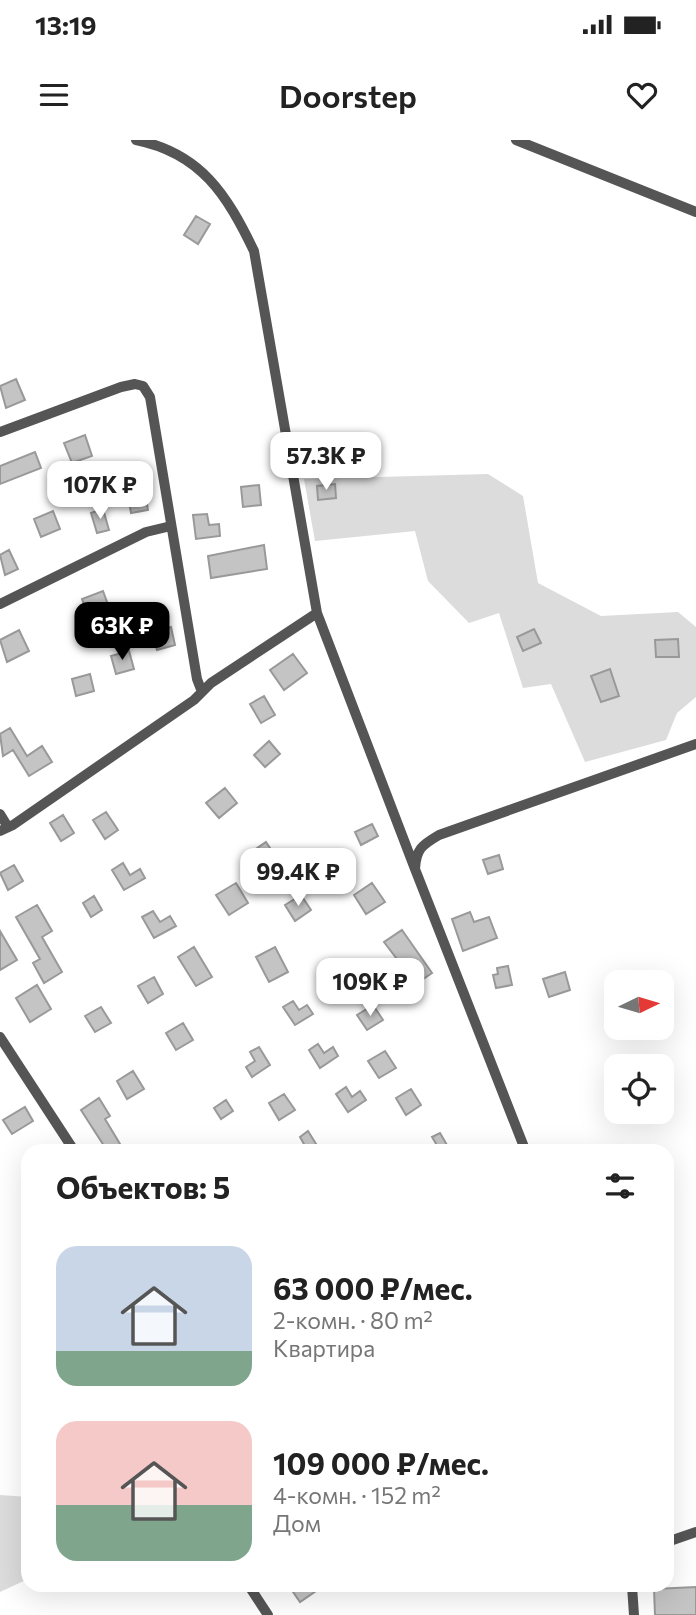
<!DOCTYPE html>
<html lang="ru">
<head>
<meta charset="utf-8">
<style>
  body { margin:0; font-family:Commissioner,sans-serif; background:#f2f2f2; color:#222; height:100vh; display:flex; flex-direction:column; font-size:26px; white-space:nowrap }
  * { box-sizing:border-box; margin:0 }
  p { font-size:23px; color:#767676 }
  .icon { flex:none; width:38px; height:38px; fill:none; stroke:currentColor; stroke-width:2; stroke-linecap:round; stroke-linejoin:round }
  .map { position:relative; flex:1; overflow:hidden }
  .panel { position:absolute; left:21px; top:1004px; width:653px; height:448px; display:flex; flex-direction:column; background:#fff; border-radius:21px; box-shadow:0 7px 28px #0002 }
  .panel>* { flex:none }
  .needle { width:46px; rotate:85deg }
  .tools { position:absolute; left:604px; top:830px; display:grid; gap:14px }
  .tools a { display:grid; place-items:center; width:70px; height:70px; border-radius:14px; background:#fff; box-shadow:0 7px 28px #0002; font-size:35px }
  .price { position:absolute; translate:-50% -60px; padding:0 16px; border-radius:14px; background:#fff; color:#222; font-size:23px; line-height:46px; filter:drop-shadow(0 2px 4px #0008) }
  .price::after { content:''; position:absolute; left:50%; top:42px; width:21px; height:16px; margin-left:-10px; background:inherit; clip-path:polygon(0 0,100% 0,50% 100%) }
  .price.current { background:#000; color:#fff }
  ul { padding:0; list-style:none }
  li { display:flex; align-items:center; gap:21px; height:175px; padding:0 35px }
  li span { display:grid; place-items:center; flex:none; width:196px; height:140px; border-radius:21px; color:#555 }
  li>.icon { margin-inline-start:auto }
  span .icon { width:84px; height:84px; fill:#fffc; stroke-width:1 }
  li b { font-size:30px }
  h2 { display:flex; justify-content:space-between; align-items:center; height:84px; padding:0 35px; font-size:30px }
  .status { display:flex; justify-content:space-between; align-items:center; height:49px; padding:0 35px; background:#fff; direction:ltr }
  .status svg { height:19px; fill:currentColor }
  header { display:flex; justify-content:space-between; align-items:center; height:91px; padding:0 35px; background:#fff; font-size:32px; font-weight:600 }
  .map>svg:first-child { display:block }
  .green { fill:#dcdcdc }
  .building { fill:#c4c4c4; stroke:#999; stroke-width:2 }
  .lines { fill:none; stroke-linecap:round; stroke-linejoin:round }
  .street { stroke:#555; stroke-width:10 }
</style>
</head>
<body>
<div class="status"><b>13:19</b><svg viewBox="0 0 49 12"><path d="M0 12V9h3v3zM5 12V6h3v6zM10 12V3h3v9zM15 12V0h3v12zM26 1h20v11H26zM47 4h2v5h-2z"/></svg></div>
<header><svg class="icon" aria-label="menu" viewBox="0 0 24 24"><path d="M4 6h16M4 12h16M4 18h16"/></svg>Doorstep<svg class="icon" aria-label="heart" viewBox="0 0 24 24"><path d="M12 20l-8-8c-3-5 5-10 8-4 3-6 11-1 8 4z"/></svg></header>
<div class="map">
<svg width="696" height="1475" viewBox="0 0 696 1475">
  <rect width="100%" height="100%" fill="#fff"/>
  <path class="green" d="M488,334L523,356L538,443L601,476L678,472L696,487V557L677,573L666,600L585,622L551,544L523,548L499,473L469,483L428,441L415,391L315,401L304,339Z
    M0,1355L28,1357V1439L0,1452Z"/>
  <path class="building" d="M196,76L210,84L198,104L184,95Z
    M16,239L25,260L6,268L0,246Z
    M85,295L92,316L72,323L64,303Z
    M35,312L41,328L0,344V326Z
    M143,340L148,370L131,373L126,343Z
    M335,344L336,358L318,360L317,346Z
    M259,345L261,365L243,367L241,347Z
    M103,369L109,390L97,393L91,373Z
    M53,371L60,389L41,397L34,379Z
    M207,374L209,385L219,384L220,396L196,399L193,375Z
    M264,405L267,429L211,438L208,416Z
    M9,410L18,429L5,435L0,415Z
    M103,451L111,473L90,481L82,459Z
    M171,487L175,505L157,510L152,492Z
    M534,489L541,503L523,511L517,497Z
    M19,490L29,511L7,522L0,500Z
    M678,499L679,517H656L655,500Z
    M129,511L134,529L116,534L111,516Z
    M293,514L307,533L284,550L270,530Z
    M610,529L619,556L601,562L591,536Z
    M90,534L94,551L76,556L72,539Z
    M264,556L275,575L261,583L250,564Z
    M10,588L27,616L42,606L52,622L29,636L13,610L3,616L0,594Z
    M269,601L280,614L265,627L254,615Z
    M225,648L237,663L219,678L206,663Z
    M106,672L118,690L105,699L93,680Z
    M63,675L74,693L61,701L50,683Z
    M372,684L378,696L361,705L355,692Z
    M266,702L280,723L263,734L250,713Z
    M499,715L503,729L488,734L483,720Z
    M123,723L130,735L140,729L145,738L124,750L112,730Z
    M14,725L23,741L8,750L0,733Z
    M236,743L248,763L229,775L216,755Z
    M372,743L385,762L366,774L354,755Z
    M301,755L311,770L295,781L285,765Z
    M94,756L102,770L91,777L83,763Z
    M37,765L52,791L42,797L62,832L44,843L33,823L40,819L16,777Z
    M153,771L160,782L170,776L176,786L154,798L142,777Z
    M470,772L474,782L489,777L497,798L463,811L452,779Z
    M402,790L432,833L416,844L384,802Z
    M0,791L17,820L0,830Z
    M194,807L212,837L196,846L178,817Z
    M275,807L288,832L269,842L256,817Z
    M343,821L354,838L338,847L328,831Z
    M508,826L512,845L496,848L493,835L498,834L497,828Z
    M565,832L570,850L549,857L543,839Z
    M154,837L163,854L148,863L138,846Z
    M37,845L51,869L30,882L16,858Z
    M293,861L299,870L307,865L313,874L295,885L283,867Z
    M373,865L383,880L367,890L357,875Z
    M101,867L111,883L95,892L85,876Z
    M183,883L193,900L176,910L166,893Z
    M318,904L324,913L333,907L338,916L320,928L309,910Z
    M259,907L270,925L252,937L246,927L255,921L250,912Z
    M385,911L396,928L379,938L368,921Z
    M133,931L144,949L127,959L117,941Z
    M346,947L352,957L360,951L366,960L348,972L336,954Z
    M411,949L421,965L406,975L396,958Z
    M284,954L295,970L279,980L269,963Z
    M99,958L110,976L105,979L120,1004L108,1012L81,970Z
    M226,960L233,971L221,979L214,968Z
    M25,967L33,981L12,994L3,980Z
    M308,991L321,1012H296L305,1006L300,997Z
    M440,993L451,1012H441L432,997Z
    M289,1446H312L316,1451L300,1462Z
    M696,1447V1475H655L654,1449Z"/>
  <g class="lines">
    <path class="street" d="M136,0C201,13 227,55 254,111L317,473L415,729
      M516,0L696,72
      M0,292L121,247L135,244L143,246L150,257L197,539L202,552
      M0,464L146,392L171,386
      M0,674L8,687
      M0,691L13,685L194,560L211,543L317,473
      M0,897L75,1012
      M526,1012L415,729C416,709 422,705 439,695L696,604
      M667,1402L696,1392
      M249,1446L268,1475
      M632,1446L634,1475"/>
  </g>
</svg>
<div class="tools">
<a><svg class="needle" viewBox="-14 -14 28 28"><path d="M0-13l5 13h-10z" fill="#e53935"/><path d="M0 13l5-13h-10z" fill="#767676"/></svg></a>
<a><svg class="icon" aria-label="locate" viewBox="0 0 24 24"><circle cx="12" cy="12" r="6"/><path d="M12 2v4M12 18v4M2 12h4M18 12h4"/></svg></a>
</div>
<b class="price" style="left:326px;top:352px">57.3K ₽</b>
<b class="price" style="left:100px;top:381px">107K ₽</b>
<b class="price current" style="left:122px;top:522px">63K ₽</b>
<b class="price" style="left:298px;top:768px">99.4K ₽</b>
<b class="price" style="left:370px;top:878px">109K ₽</b>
<section class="panel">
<h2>Объектов: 5<svg class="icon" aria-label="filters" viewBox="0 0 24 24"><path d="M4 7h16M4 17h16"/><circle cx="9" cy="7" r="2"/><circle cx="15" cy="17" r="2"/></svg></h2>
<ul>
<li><span style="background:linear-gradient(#c9d6e8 75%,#7fa58c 0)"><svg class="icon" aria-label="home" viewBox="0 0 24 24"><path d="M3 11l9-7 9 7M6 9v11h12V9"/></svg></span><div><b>63 000 ₽/мес.</b><p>2-комн. · 80 m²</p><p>Квартира</p></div></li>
<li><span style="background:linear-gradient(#f6c9c9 60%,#7fa58c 0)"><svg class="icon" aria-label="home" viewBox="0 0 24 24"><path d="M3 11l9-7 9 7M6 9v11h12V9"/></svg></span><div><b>109 000 ₽/мес.</b><p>4-комн. · 152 m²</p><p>Дом</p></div></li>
</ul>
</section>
</div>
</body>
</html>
